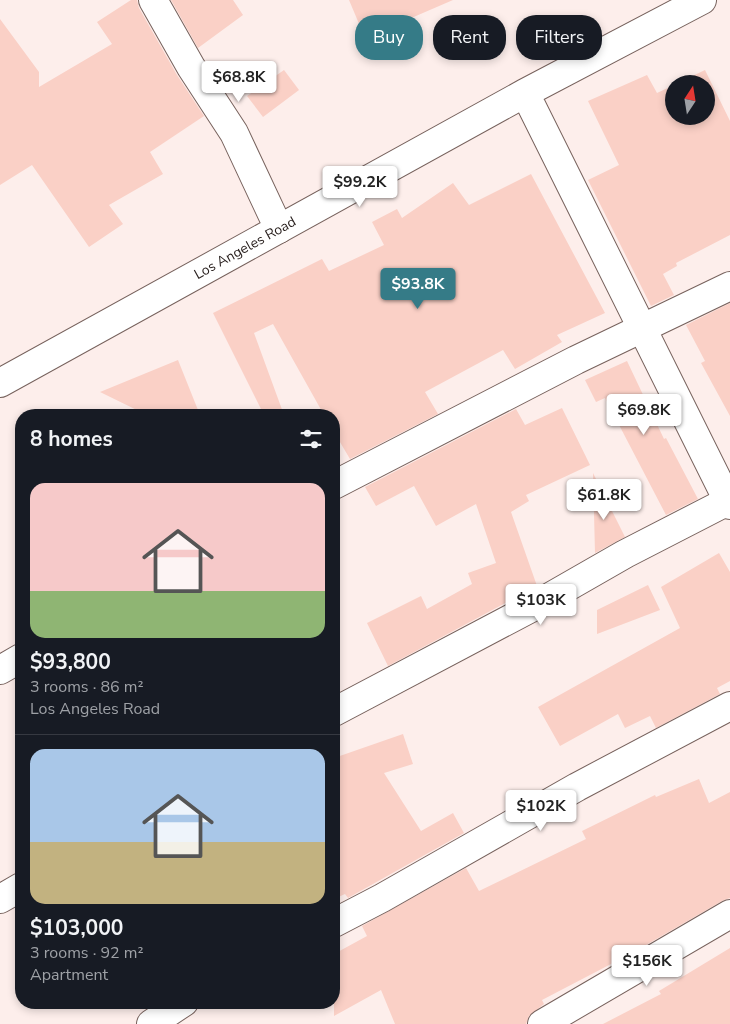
<!DOCTYPE html>
<html lang="en">
<head>
<meta charset="utf-8">
<style>
  body { margin:0; font-family:"Nunito Sans",sans-serif; background:#20242c; color:#f1f3f6; height:100vh; display:flex; flex-direction:column; font-size:19px; white-space:nowrap }
  * { box-sizing:border-box; margin:0 }
  p { font-size:16px; color:#9ea1a6 }
  .icon { flex:none; width:28px; height:28px; fill:none; stroke:currentColor; stroke-width:2; stroke-linecap:round; stroke-linejoin:round }
  .map { position:relative; flex:1; overflow:hidden }
  .side { position:absolute; left:15px; top:409px; width:325px; height:600px; display:flex; flex-direction:column; background:#171b24; border-radius:20px; box-shadow:0 2px 8px #0003 }
  .side>* { flex:none }
  .hud { position:absolute; left:355px; top:15px; width:300px; height:45px; display:flex; gap:10px }
  .needle { width:32px; rotate:12deg }
  .buttons { position:absolute; left:665px; top:75px; display:grid; gap:10px }
  .buttons a { display:grid; place-items:center; width:50px; height:50px; border-radius:50%; background:#171b24; box-shadow:0 2px 8px #0003; font-size:25px }
  .price { position:absolute; translate:-50% -42px; padding:0 11px; border-radius:5px; background:#fff; color:#222; font-size:16px; line-height:32px; filter:drop-shadow(0 1px 2px #0008) }
  .price::after { content:''; position:absolute; left:50%; top:30px; width:15px; height:11px; margin-left:-8px; background:inherit; clip-path:polygon(0 0,100% 0,50% 100%) }
  .price.on { background:#357b87; color:#fff }
  ul { padding:0; list-style:none }
  li { display:grid; align-content:center; gap:10px; height:265px; padding:0 15px }
  li+li { border-top:1px solid #363941 }
  li span { display:grid; place-items:center; height:155px; border-radius:15px; color:#555 }
  li>.icon { margin-inline-start:auto }
  span .icon { width:90px; height:90px; fill:#fffc; stroke-width:1 }
  li b { font-size:21px }
  h2 { display:flex; justify-content:space-between; align-items:center; height:60px; padding:0 15px; font-size:21px }
  .pill { padding:0 18px; border-radius:20px; background:#171b24; box-shadow:0 2px 8px #0003; font-size:18px; line-height:45px }
  .pill.on { background:#357b87; color:#fff }
  .map>svg:first-child { display:block }
  .building { fill:#fad0c6 }
  .lines { fill:none; stroke-linecap:round; stroke-linejoin:round }
  .street-casing { stroke:#77625d; stroke-width:30 }
  .secondary-casing { stroke:#77625d; stroke-width:30 }
  .street { stroke:#fff; stroke-width:28 }
  .secondary { stroke:#fff; stroke-width:28 }
  .labels { text-anchor:middle; dominant-baseline:central; stroke-width:5; stroke-linejoin:round; paint-order:stroke }
  .street-label { font-size:14px; fill:#251c1a; stroke:#fff }
</style>
</head>
<body>
<div class="map">
<svg width="730" height="1024" viewBox="0 0 730 1024">
  <rect width="100%" height="100%" fill="#fdeeeb"/>
  <path class="building" d="M131,0H137L139,8L177,75L204,116L150,152L163,174L109,205L123,224L89,247L32,165L0,185V19L39,72V87L112,44L97,22Z
    M171,0H233L243,15L198,48Z
    M349,0H453L365,38Z
    M284,70L299,90L263,117L247,96Z
    M705,70L730,121V235L676,263L677,266L663,274L674,295L651,306L588,180L619,165L588,101L647,75L657,93L674,85V116H706V84H676Z
    M531,174L605,313L557,335L562,342L515,369L503,350L425,392L438,414L350,459L334,432V415H324L273,324L254,333L284,415H264L213,313L322,259L329,271L384,245L372,222L397,209L402,218L453,183L469,205Z
    M730,303V416L701,363L705,361L686,325Z
    M178,360L200,415H147L100,392Z
    M627,361L664,439L666,438L698,499L666,515L605,398L596,402L585,380Z
    M562,408L590,465L526,495L529,501L511,512L537,586L388,666L367,623L421,596L427,609L472,584L468,573L496,563L476,504L436,526L414,486L376,506L365,487L516,409L525,425Z
    M593,473L625,537L595,553Z
    M719,553L730,572V681L717,688L720,694L656,728L650,716L625,728L618,714L560,746L538,707L680,628L661,587Z
    M648,585L660,610L597,634V610Z
    M403,734L413,764L384,773L421,831L453,813L464,833L348,898L345,894L334,899V758Z
    M699,779L709,803L730,792V898L722,901L634,952L542,1000L544,1004L529,1016L526,1024H395L381,990L334,1016V954L367,936L362,926L466,868L479,891L586,839L582,831L655,795L656,797Z
    M730,948V1024H603L661,994L659,991Z"/>
  <g class="lines">
    <g class="street-casing">
      <path id="street" d="M153,0L191,67L234,133L279,229
        M334,485L576,360L730,286
        M0,670L21,658
        M334,712L529,609L625,554L730,500
        M0,899L21,887
        M334,923L382,898L577,787L730,706
        M151,1024L184,1002
        M542,1024L730,914"/>
    </g>
    <g class="secondary-casing">
      <path id="secondary" d="M525,93L730,505
        M0,383L525,93L702,0"/>
    </g>
    <use href="#street" class="street"/>
    <use href="#secondary" class="secondary"/>
  </g>
  <g class="labels">
    <g class="street-label">
      <text transform="translate(245 248) rotate(-29)">Los Angeles Road</text>
    </g>
  </g>
</svg>
<div class="buttons">
<a><svg class="needle" viewBox="-14 -14 28 28"><path d="M0-13l5 13h-10z" fill="#e53935"/><path d="M0 13l5-13h-10z" fill="#9ea1a6"/></svg></a>
</div>
<b class="price" style="left:239px;top:103px">$68.8K</b>
<b class="price" style="left:360px;top:208px">$99.2K</b>
<b class="price on" style="left:418px;top:310px">$93.8K</b>
<b class="price" style="left:644px;top:436px">$69.8K</b>
<b class="price" style="left:604px;top:521px">$61.8K</b>
<b class="price" style="left:541px;top:626px">$103K</b>
<b class="price" style="left:541px;top:832px">$102K</b>
<b class="price" style="left:647px;top:987px">$156K</b>
<div class="hud">
<a class="pill on">Buy</a>
<a class="pill">Rent</a>
<a class="pill">Filters</a>
</div>
<section class="side">
<h2>8 homes<svg class="icon" aria-label="filters" viewBox="0 0 24 24"><path d="M4 7h16M4 17h16"/><circle cx="9" cy="7" r="2"/><circle cx="15" cy="17" r="2"/></svg></h2>
<ul>
<li><span style="background:linear-gradient(#f6c9c9 70%,#8fb573 0)"><svg class="icon" aria-label="home" viewBox="0 0 24 24"><path d="M3 11l9-7 9 7M6 9v11h12V9"/></svg></span><div><b>$93,800</b><p>3 rooms · 86 m²</p><p>Los Angeles Road</p></div></li>
<li><span style="background:linear-gradient(#a9c7e8 60%,#c2b280 0)"><svg class="icon" aria-label="home" viewBox="0 0 24 24"><path d="M3 11l9-7 9 7M6 9v11h12V9"/></svg></span><div><b>$103,000</b><p>3 rooms · 92 m²</p><p>Apartment</p></div></li>
</ul>
</section>
</div>
</body>
</html>
